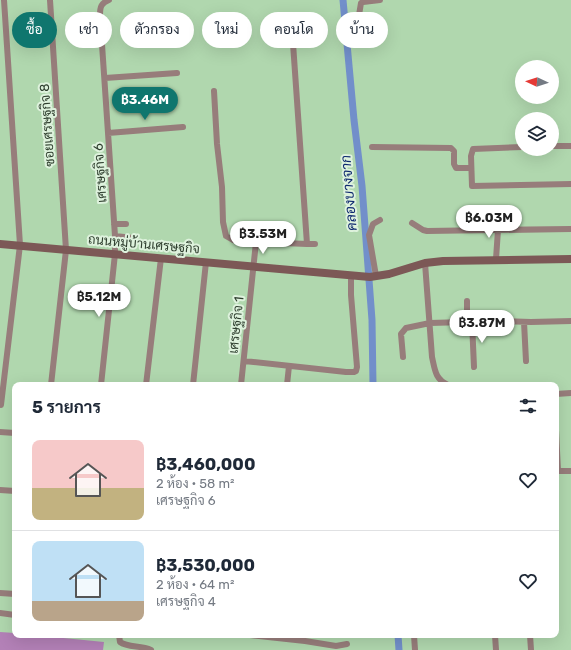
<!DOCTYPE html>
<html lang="th">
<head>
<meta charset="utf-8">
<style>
  body { margin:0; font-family:Rubik,Sarabun,sans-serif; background:#f6f6f7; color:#1f2937; height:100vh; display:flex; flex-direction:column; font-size:15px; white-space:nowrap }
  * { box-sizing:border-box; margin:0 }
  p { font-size:13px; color:#747a83 }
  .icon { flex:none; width:22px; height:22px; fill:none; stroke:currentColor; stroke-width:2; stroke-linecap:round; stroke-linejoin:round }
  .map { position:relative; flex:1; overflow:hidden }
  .sheet { position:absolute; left:12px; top:382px; width:547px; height:256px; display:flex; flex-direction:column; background:#fff; border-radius:8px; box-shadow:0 4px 16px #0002 }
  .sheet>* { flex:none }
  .guide { position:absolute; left:12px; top:12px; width:547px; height:36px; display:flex; gap:8px }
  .needle { width:26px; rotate:274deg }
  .buttons { position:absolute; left:515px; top:60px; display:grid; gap:8px }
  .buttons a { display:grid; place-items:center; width:44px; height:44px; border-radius:50%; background:#fff; box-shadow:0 4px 16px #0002; font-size:20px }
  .price { position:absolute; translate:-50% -34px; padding:0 9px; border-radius:14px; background:#fff; color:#222; font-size:13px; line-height:26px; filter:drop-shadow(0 1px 2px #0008) }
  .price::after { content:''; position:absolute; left:50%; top:24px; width:12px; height:9px; margin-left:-6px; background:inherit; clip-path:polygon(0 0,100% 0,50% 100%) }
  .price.on { background:#0f766e; color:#fff }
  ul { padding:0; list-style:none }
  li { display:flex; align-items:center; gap:12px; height:100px; padding:0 20px }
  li+li { border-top:1px solid #e0e1e3 }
  li span { display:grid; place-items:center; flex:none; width:112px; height:80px; border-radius:8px; color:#555 }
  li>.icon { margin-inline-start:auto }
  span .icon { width:48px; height:48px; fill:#fffc; stroke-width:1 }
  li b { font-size:17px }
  h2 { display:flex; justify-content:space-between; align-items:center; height:48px; padding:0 20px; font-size:17px }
  .pill { padding:0 14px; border-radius:18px; background:#fff; box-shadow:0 4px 16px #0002; font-size:14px; line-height:36px }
  .pill.on { background:#0f766e; color:#fff }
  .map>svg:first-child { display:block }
  .forest { fill:#b381b7 }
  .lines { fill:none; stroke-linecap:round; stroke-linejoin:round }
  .canal { stroke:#728fca; stroke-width:7 }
  .street { stroke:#977d7b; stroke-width:6 }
  .secondary { stroke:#7c5856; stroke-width:8 }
  .labels { text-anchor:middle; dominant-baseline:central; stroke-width:4; stroke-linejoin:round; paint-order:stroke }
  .street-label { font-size:13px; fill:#2e3e2e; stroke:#def2dd }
  .water-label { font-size:14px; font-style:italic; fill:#0e296f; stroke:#def2dd }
</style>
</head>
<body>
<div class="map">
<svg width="571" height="650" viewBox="0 0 571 650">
  <rect width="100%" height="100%" fill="#b0d7ae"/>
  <path class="forest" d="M0,632L15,633V635H33L104,642L103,650H0Z"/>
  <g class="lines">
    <path class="canal" d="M343,0L354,120L362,186L372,320L373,385
      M398,635L399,650"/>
    <path class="street" d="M50,0L66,250L51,385
      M292,29L307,244H315
      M351,30L358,21L361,3L363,2L380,0
      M105,78L177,73
      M214,91L217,144L222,187L223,222L226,236L233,240L239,241L307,244
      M108,133L183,127
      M552,146H571
      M372,147L451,148L454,151V164L456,168H471
      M522,147L473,149L471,156L472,186L571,184
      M412,223L423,230L427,231L571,229
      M114,224H126
      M115,236L133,238
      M496,259L498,230
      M425,263L432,357C435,370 435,379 448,385
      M376,276L369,235L373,224L380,220
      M467,301V323
      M472,322L474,367
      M524,322L526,361
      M403,357L401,334L406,328L430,323L501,321L531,322L571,321
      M244,361L346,372H354L356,371L357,367L351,295V275
      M101,385L115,254V236L100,15C100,7 101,3 109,0
      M146,385L161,258
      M193,385L206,262
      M241,385L256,242
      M287,385L289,366
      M556,394L571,393
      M1,405L20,245L4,0
      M556,430L558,471
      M0,432L15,433
      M556,471H571
      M0,490L15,491
      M0,593L15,594
      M0,613L15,615
      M119,635L120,642C128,648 141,645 151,650
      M250,635L305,641L336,646L347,644
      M414,635L415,650
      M495,635L496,650
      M530,635L531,650"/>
    <path class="secondary" d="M0,244L370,277L389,274L425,263L443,261L571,259"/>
  </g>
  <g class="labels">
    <g class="street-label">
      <text transform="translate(47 125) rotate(-94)">ซอยเศรษฐกิจ 8</text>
      <text transform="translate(100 173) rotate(-94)">เศรษฐกิจ 6</text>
      <text transform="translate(144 244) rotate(5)">ถนนหมู่บ้านเศรษฐกิจ</text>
      <text transform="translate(236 325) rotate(-84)">เศรษฐกิจ 1</text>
    </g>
    <g class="water-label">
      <text transform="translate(349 193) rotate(-95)">คลองบางจาก</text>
    </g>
  </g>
</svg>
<div class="buttons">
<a><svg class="needle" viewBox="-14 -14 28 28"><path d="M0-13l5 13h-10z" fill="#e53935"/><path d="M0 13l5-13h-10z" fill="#747a83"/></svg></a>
<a><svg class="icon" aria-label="layers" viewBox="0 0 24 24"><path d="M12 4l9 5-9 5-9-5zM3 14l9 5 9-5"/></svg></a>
</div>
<b class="price on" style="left:145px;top:121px">฿3.46M</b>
<b class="price" style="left:489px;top:239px">฿6.03M</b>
<b class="price" style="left:263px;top:255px">฿3.53M</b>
<b class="price" style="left:99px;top:318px">฿5.12M</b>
<b class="price" style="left:482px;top:344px">฿3.87M</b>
<div class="guide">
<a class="pill on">ซื้อ</a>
<a class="pill">เช่า</a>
<a class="pill">ตัวกรอง</a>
<a class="pill">ใหม่</a>
<a class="pill">คอนโด</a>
<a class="pill">บ้าน</a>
</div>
<section class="sheet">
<h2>5 รายการ<svg class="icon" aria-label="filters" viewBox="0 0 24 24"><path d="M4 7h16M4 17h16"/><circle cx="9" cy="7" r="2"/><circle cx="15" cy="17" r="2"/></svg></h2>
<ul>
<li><span style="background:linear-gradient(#f6c9c9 60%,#c2b280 0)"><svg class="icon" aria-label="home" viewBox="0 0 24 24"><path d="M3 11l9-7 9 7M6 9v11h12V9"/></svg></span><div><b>฿3,460,000</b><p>2 ห้อง · 58 m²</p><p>เศรษฐกิจ 6</p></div><svg class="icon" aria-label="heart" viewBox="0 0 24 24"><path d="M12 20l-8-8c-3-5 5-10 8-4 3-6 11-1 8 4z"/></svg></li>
<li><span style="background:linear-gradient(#bfe0f5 75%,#b9a48a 0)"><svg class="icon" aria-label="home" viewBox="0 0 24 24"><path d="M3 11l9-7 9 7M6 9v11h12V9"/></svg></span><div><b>฿3,530,000</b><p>2 ห้อง · 64 m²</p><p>เศรษฐกิจ 4</p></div><svg class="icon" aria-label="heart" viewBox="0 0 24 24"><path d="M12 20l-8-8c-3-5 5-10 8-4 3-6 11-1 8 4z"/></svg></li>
</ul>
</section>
</div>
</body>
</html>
